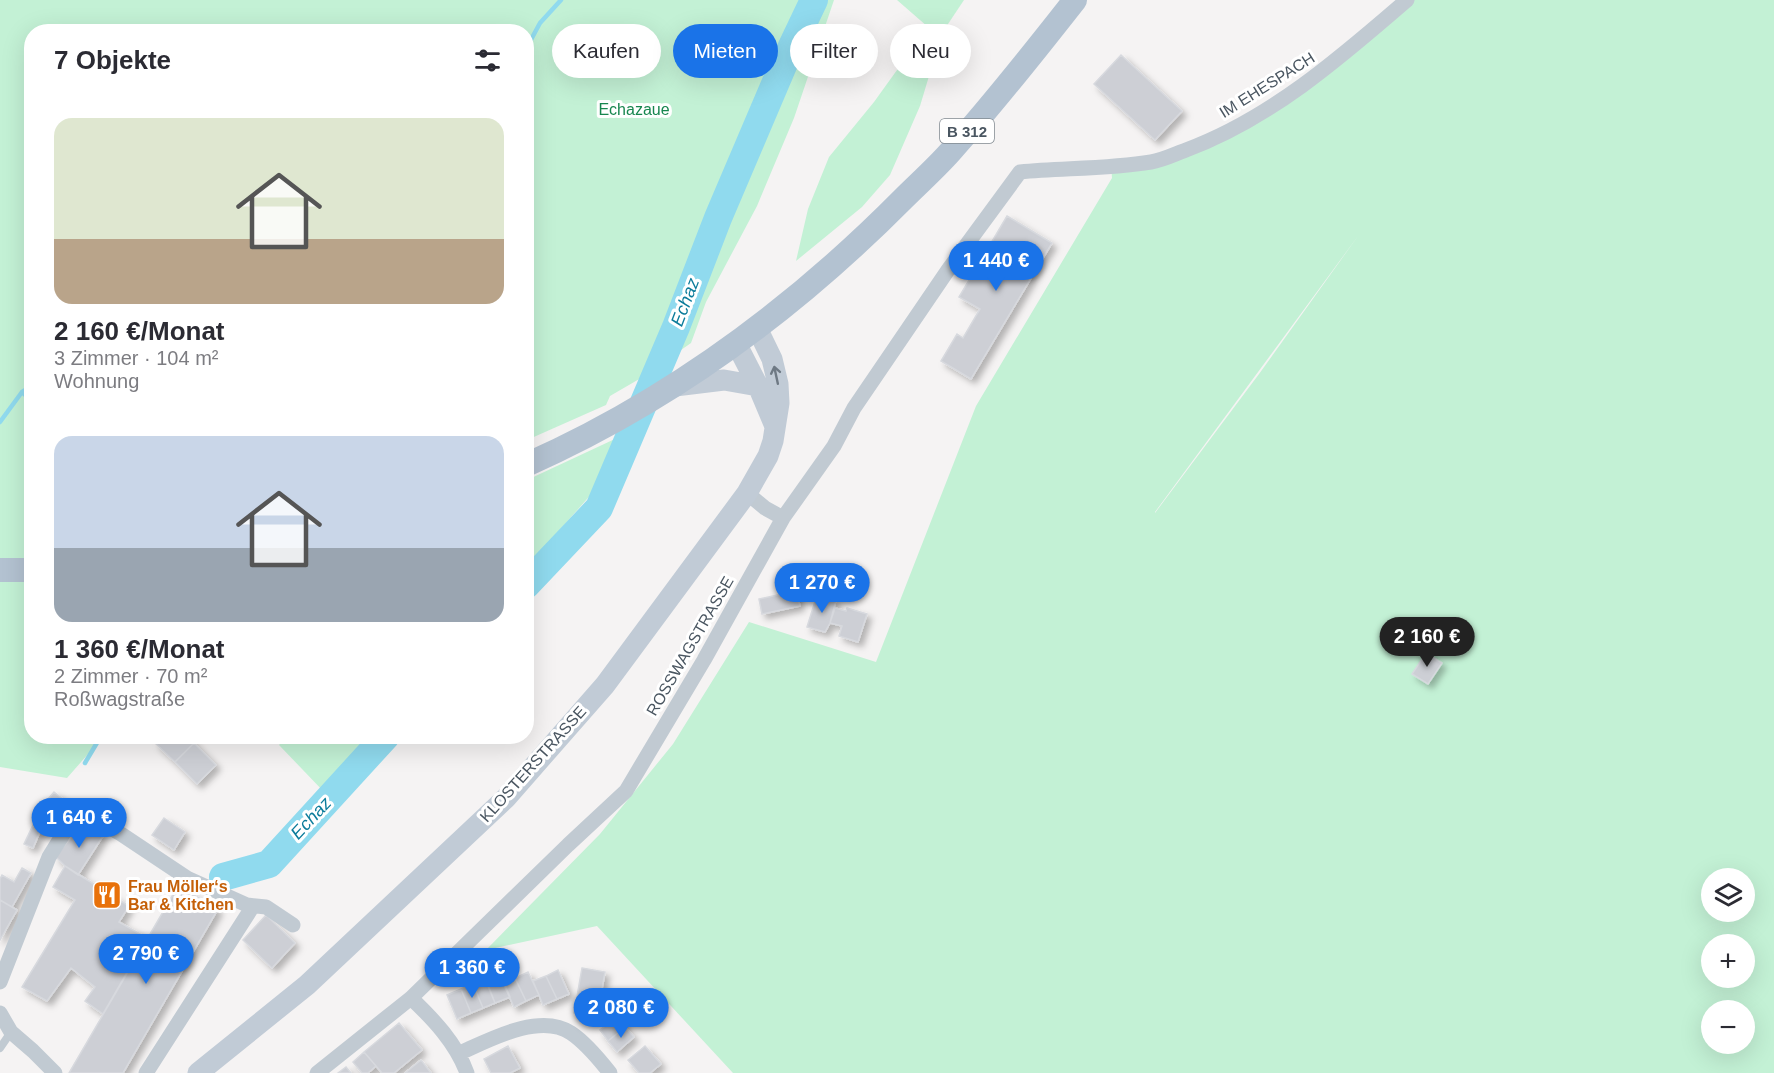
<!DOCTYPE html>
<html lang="de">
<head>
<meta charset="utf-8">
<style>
  body { margin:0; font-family:Helvetica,sans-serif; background:#f7f7f7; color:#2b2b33; height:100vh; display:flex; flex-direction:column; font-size:22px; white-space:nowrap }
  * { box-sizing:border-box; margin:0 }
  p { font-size:20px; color:#7c7c81 }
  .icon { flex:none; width:33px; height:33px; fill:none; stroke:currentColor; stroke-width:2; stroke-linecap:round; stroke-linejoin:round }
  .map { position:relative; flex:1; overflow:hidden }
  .drawer { position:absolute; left:24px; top:24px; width:510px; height:720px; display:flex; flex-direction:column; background:#fff; border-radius:24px; box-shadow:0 6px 24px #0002 }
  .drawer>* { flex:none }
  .guide { position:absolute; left:552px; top:24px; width:570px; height:54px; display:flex; gap:12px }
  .fabs { position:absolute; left:1701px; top:868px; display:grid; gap:12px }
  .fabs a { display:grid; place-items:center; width:54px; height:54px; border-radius:50%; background:#fff; box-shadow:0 6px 24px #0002; font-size:30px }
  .price { position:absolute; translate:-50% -51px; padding:0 14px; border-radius:21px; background:#1a73e8; color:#fff; font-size:20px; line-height:39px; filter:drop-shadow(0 2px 3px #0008) }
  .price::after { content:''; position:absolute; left:50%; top:36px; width:18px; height:14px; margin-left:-9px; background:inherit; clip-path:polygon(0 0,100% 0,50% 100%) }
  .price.on { background:#222; color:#fff }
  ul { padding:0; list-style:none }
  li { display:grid; align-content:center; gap:12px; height:318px; padding:0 30px }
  li span { display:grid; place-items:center; height:186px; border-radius:18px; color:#555 }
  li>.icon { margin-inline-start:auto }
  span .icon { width:108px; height:108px; fill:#fffc; stroke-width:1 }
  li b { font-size:26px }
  h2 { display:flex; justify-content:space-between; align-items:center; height:72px; padding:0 30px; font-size:26px }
  .chip { padding:0 21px; border-radius:27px; background:#fff; box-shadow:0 6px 24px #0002; font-size:21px; line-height:54px }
  .chip.on { background:#1a73e8; color:#fff }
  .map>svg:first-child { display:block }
  .green { fill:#c3f1d5; fill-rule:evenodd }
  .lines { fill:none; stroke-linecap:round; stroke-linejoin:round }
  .stream { stroke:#90daee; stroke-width:4.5 }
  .river { stroke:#90daee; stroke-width:28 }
  .building { fill:#cdcfd5; stroke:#d7d9de; stroke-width:1.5; filter:url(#shadow) }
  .lane { stroke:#c1cad2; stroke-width:8 }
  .street { stroke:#c1cad2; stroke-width:15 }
  .secondary { stroke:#c1cbd6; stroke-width:21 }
  .primary { stroke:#b3c2d1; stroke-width:24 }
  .oneway { stroke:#6e7984 }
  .labels { text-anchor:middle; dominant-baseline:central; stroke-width:6; stroke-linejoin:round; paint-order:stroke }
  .shield { fill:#fff; stroke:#808990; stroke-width:1.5 }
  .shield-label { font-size:15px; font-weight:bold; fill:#4a5661 }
  .street-label { font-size:16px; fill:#4a5661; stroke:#fff }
  .park-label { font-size:16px; fill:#17864f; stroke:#fff }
  .food-label { font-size:16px; font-weight:bold; fill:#c56008; stroke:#fff; text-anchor:start }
  .water-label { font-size:18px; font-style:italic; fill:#0c7c9b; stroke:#fff }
</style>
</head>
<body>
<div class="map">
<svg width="1774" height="1073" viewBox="0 0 1774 1073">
  <defs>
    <filter id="shadow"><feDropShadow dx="4.5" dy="4.5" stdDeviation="3" flood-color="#0004"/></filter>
  </defs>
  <rect width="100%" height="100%" fill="#f5f3f3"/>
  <path class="green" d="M0,0H834L794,118L757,206L706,302L691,343L641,378L610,396L606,405L527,440L526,32H32V736L103,737L67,778L0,767Z
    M897,0H964L942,33L920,106L890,175L862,207L796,261L808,209L829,157L874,102L928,27Z
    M1407,0H1774V1073H733L597,926L486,950L600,834L673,744L749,622L876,662L976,406L1112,178L1111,165L1153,161L1245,123ZM1358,236L1259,374L1155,513V512ZM1712,879H1744V912H1712ZM1712,945H1744V978H1712ZM1712,1011H1744V1044H1712Z
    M617,438L602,482L527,567V480Z
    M286,737V736L377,737L326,794L279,745Z"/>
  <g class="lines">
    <path class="stream" d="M526,49L540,23L561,0
      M22,392L32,401
      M0,422L22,392L32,386
      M85,763L101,736"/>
    <path class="river" d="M526,585L599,508L676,327L718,218L784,63L814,0
      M223,877L269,864L386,736"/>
  </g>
  <path class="building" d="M1121,55L1182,111L1155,140L1094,84Z
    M1007,216L1052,243L971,379L941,361L957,334L963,338L980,309L959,297Z
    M796,591L800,606L762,614L759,599Z
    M817,595L836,600L830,623L825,632L807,627Z
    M835,608L846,611L847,608L867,614L858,642L839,636L842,626L830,623Z
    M1426,653L1442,663L1428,684L1412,674Z
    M161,736H188L194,743L175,762L155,743Z
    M194,743L216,765L197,784L175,762Z
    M54,792L65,801L60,809L48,799Z
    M46,806L58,815L54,820L42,811Z
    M164,818L185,832L174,850L152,835Z
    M84,823L103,836L78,875L65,866L55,856Z
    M33,825L41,829L33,848L24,844Z
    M65,866L129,906L119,922L147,938L103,1014L85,1001L95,987L71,968L47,1001L22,987L75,900L53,887Z
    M22,868L31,873L12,907L0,900V879L2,875L14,882Z
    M178,886L218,909L123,1073H69Z
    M0,900L17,910L0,940Z
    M266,915L295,943L272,968L243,940Z
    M582,968L605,972L597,1017L574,1013Z
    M558,970L569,994L557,999L546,976Z
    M499,971L510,997L495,1003L485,977Z
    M528,972L539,995L526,1001L515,978Z
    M546,976L557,999L543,1005L533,981Z
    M515,978L526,1001L514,1007L503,983Z
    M485,979L495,1003L483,1008L473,984Z
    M473,984L483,1008L471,1013L461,989Z
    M461,989L471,1013L457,1019L447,995Z
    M617,1017L625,1027L608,1041L600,1030Z
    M399,1023L422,1050L394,1073H382L364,1052Z
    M625,1027L634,1037L617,1052L608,1041Z
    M508,1046L520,1068L510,1073H491L484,1059Z
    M645,1046L661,1064L650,1073H639L628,1060Z
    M364,1052L376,1066L368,1073H362L353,1062Z
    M421,1060L431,1073H405Z
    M346,1067L351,1073H338Z"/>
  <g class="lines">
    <path class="lane" d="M0,1048L11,1032"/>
    <path class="street" d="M747,493L765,508L783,518
      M0,982L49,857L78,810L121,834L187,878L247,905L266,907L293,925
      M411,998C434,1020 456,1043 467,1073
      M0,1013L11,1032L33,1051L55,1073
      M460,1053C489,1040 540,1012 571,1033C586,1043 599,1059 610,1073
      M146,1073L253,906
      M317,1073L411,998L568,845L626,791L704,660L783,518L834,446L854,408L948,270L1020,172C1063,168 1108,169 1151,162C1163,160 1175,154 1186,150C1270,119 1340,58 1407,0"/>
    <path class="secondary" d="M736,343L758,386L774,424
      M675,386L724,380L758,386
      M198,1073L307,985L506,798L605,685L747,493L768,456L773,441L779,403L778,384L772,359L757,328"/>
    <path class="primary" d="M526,465C668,402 794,309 903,199C919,183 936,168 951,151C994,103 1035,51 1075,0
      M0,570H32"/>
  </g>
  <defs><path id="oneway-shaft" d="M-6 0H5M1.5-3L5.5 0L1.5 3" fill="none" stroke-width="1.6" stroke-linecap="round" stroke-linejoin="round" transform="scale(1.5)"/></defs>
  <use class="oneway" href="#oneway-shaft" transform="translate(776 375) rotate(-102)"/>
  <defs>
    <g id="restaurant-square" transform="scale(1.5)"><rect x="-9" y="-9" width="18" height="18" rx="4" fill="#e8710a" stroke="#fff"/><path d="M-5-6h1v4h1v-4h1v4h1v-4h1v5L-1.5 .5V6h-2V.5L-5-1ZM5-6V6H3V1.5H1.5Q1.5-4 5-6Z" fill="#fff"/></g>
  </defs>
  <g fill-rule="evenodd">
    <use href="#restaurant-square" x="107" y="895"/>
  </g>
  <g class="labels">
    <rect class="shield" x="940" y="119" width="54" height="24" rx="4.5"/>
    <g class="shield-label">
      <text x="967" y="131">B 312</text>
    </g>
    <g class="street-label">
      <text transform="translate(1267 85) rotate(-32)">IM EHESPACH</text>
      <text transform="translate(690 646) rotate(-60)">ROSSWAGSTRASSE</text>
      <text transform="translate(533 764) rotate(-48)">KLOSTERSTRASSE</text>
    </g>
    <g class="park-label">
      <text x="634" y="109">Echazaue</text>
    </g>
    <g class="food-label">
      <text x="128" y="886">Frau Möller‘s<tspan x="128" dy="18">Bar &amp; Kitchen</tspan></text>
    </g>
    <g class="water-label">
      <text transform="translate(685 302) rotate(-69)">Echaz</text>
      <text transform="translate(311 818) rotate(-47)">Echaz</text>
    </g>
  </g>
</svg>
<div class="fabs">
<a><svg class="icon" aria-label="layers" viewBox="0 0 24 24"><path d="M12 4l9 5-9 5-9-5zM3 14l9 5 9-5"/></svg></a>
<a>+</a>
<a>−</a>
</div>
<b class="price" style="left:996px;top:292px">1 440 €</b>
<b class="price" style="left:822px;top:614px">1 270 €</b>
<b class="price on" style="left:1427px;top:668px">2 160 €</b>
<b class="price" style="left:79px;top:849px">1 640 €</b>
<b class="price" style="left:146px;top:985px">2 790 €</b>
<b class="price" style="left:472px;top:999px">1 360 €</b>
<b class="price" style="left:621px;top:1039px">2 080 €</b>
<div class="guide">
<a class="chip">Kaufen</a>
<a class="chip on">Mieten</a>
<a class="chip">Filter</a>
<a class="chip">Neu</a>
</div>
<section class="drawer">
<h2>7 Objekte<svg class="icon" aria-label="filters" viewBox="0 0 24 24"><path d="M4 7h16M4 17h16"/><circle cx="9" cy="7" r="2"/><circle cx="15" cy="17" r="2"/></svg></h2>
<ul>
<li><span style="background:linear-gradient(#dfe7d0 65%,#b9a48a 0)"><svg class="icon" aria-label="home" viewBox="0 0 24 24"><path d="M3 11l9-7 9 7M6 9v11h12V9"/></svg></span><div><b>2 160 €/Monat</b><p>3 Zimmer · 104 m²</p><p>Wohnung</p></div></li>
<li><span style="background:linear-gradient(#c9d6e8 60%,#9aa5b1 0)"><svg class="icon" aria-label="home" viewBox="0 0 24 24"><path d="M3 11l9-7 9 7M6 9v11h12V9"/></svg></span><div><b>1 360 €/Monat</b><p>2 Zimmer · 70 m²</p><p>Roßwagstraße</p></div></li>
</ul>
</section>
</div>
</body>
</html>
